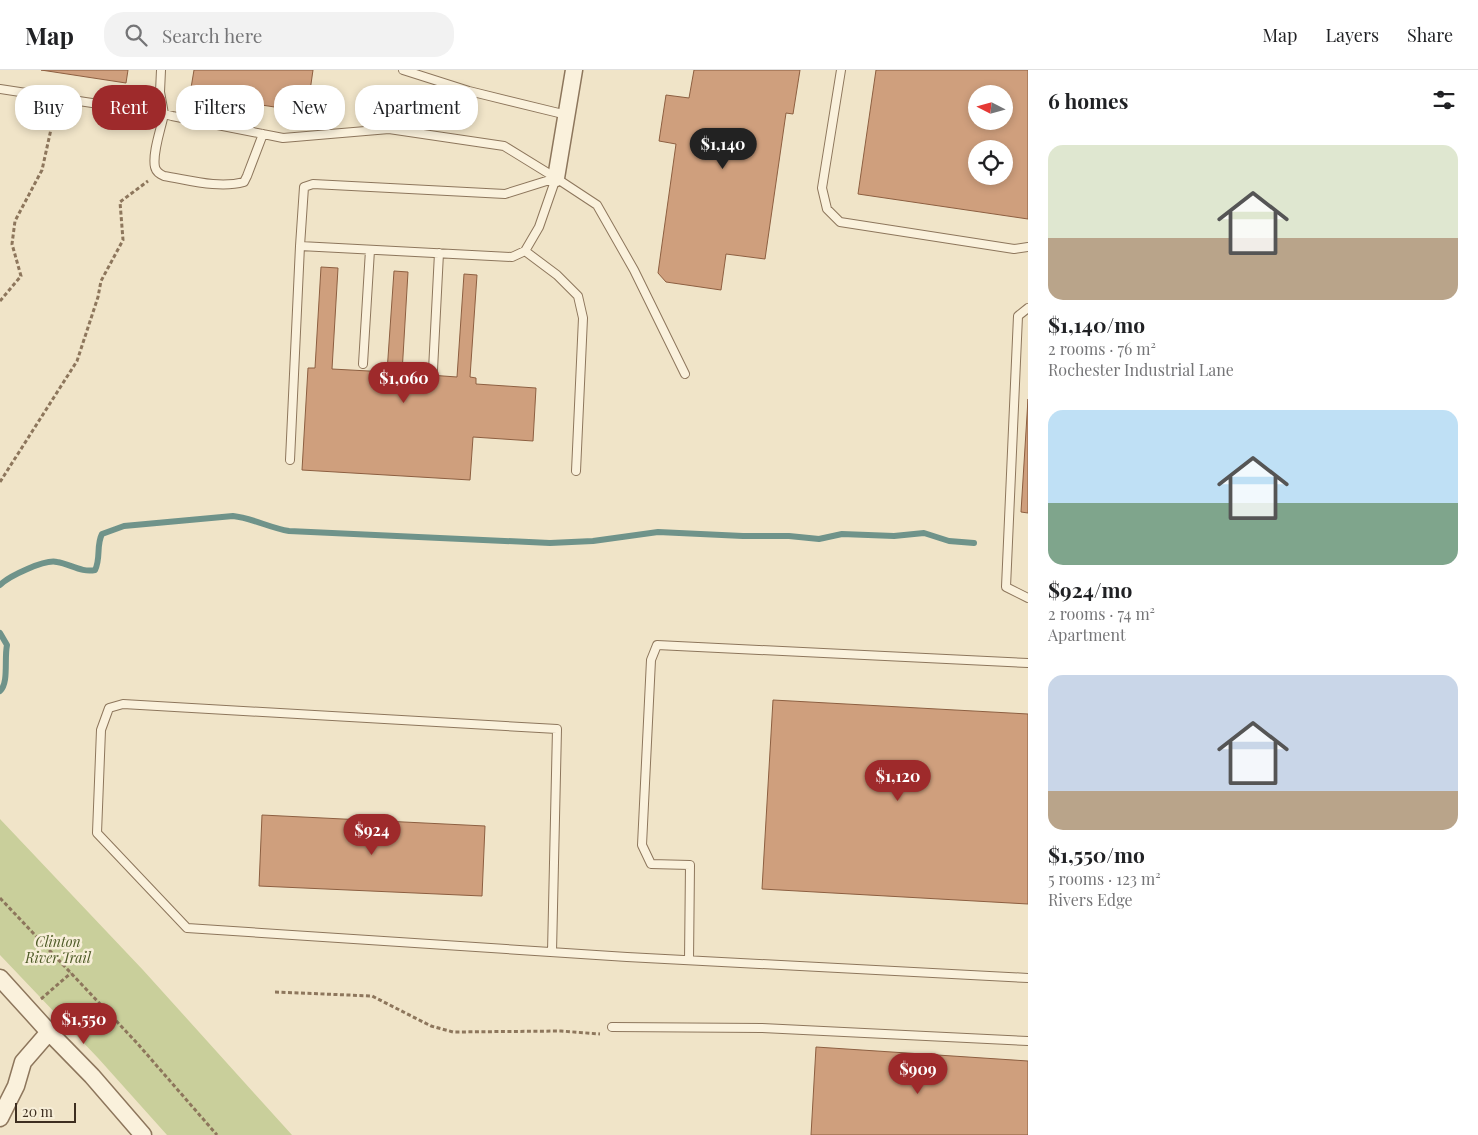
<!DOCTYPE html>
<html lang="en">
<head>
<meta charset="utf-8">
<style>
  body { margin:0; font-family:"Playfair Display",serif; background:#f2f2f2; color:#202124; height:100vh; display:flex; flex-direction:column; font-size:19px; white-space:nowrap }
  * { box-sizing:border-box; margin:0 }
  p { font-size:16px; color:#757577 }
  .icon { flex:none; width:28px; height:28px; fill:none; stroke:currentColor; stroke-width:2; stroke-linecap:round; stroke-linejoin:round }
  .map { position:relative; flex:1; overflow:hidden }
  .sheet { display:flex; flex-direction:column; background:#fff; width:450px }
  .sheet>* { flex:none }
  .top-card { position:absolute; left:15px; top:15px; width:475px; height:45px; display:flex; gap:10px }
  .needle { width:32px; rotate:276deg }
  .fabs { position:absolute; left:968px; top:15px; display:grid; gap:10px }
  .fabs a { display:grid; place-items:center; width:45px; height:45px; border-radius:50%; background:#fff; box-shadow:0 2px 8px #0003; font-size:25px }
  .scale { position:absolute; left:15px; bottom:12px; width:61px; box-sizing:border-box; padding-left:5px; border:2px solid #3d2e20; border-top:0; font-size:14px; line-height:18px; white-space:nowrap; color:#3d2e20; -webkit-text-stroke:4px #f7eed8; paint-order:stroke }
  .price { position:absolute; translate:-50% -42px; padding:0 11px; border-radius:18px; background:#9e2a2b; color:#fff; font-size:16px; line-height:32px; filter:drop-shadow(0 1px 2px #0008) }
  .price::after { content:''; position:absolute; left:50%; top:30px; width:15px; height:11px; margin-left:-8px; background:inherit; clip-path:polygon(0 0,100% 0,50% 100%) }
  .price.on { background:#222; color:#fff }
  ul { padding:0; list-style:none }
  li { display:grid; align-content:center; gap:10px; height:265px; padding:0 20px }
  li span { display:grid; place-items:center; height:155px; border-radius:15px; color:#555 }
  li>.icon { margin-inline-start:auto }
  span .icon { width:90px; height:90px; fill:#fffc; stroke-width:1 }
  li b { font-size:21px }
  h2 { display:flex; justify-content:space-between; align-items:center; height:60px; padding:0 20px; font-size:21px }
  .tag { padding:0 18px; border-radius:20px; background:#fff; box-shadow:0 2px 8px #0003; font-size:18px; line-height:45px }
  .tag.on { background:#9e2a2b; color:#fff }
  header { display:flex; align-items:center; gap:30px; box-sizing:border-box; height:70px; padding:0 25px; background:#fff; border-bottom:1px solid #e0e0e0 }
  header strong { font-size:24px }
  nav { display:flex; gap:28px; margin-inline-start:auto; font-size:18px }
  .search { width:350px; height:45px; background:#f2f2f2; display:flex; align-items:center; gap:12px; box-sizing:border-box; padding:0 18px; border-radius:20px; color:#757577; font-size:19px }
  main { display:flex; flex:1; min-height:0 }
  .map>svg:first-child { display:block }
  .green { fill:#c9cf9b }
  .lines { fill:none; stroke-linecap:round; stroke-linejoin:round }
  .stream { stroke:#6f938a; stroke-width:6 }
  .building { fill:#cf9f7d; stroke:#8d5f41; fill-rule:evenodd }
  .lane-casing { stroke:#8d765c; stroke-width:10 }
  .street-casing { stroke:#8d765c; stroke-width:19 }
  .path { stroke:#8d765c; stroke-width:3; stroke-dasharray:4 2.5; stroke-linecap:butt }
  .lane { stroke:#faf1dc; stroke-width:8 }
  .street { stroke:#faf1dc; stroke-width:16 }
  .labels { text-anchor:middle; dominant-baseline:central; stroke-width:5; stroke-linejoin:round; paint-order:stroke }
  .park-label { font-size:14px; font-style:italic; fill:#4d5a26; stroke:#f7eed8 }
</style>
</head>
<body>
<header>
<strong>Map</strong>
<div class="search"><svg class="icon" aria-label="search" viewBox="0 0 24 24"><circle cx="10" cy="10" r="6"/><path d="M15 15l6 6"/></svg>Search here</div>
<nav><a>Map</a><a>Layers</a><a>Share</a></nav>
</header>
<main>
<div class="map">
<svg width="1028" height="1065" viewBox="0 0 1028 1065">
  <rect width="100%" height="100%" fill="#f0e4c8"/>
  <path class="green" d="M0,749L143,900L292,1065H167L98,988L0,885Z"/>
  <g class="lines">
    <path class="stream" d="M0,515C9,506 45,489 57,492C70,494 82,503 95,500C101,489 96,475 102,464L124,456L233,446C252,448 270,458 289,461L550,473L593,471L658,462L743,466H789L819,469L842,464L894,466L924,463L949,471L974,473
      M0,563L7,575C4,589 9,613 0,621"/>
  </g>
  <path class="building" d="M41,0H128L126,13Z
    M194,0H313L307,42L190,24Z
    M694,0H800L793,44L786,43L765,189L726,184L721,220L666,212L658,203L676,74L659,71L666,25L689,28Z
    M876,0H1028V149L858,124ZM976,24H1004V51H976ZM976,79H1004V106H976Z
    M321,197L338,198L332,299L387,302L394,201L408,202L402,303L457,307L464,204L477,205L470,307L476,308V314L536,318L533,371L473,367L470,410L302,400L308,298H315Z
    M1028,329V443L1021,442Z
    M773,630L1028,644V834L762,819Z
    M262,745L485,756L482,826L259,816Z
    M816,977L1028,991V1065H811Z"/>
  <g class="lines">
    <g class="lane-casing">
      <path id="lane" d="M161,0L160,22L164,44L172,46L283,68L389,59L504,76L556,108L597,135L634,200L685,304
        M403,0L469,21L567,45
        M841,0L822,118L827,139L840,152L1014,179L1028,177
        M0,19L164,44C161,59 152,83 155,97C156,102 160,104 164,106C189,110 219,119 244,112L247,106L263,64
        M556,108L539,157L525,181L512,187L300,176L304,117L313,114L505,124Z
        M525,181L557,205L578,226L583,248L576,401
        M1028,238L1018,246L1006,517L1028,528
        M363,294L370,180
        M433,300L439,183
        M290,390L300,176
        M552,882L557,659L123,634L109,638L101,660L97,763L187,858L627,887L1028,908
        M689,890L690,795L651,794L642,775L651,590L657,575L1028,593
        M612,957L762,958L1028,971"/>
    </g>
    <g class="street-casing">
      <path id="street" d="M556,108L574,0
        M0,908L49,962L92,1006L143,1065
        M0,1048L16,1016L23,992L49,962"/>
    </g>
    <path class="path" d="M0,231L21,206L12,174L15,151L42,100L55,41
      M0,412L77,291L98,227L101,211L123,170L120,132L148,111
      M0,828L137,973L217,1065
      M275,922L372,926L431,956L453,962L561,961L600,964
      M41,929L71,903"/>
    <use href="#lane" class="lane"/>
    <use href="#street" class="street"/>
  </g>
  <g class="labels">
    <g class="park-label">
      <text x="58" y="871">Clinton<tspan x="58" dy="16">River Trail</tspan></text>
    </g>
  </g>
</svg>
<div class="fabs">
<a><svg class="needle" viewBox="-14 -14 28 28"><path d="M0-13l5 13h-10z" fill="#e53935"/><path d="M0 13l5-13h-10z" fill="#757577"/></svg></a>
<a><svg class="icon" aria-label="locate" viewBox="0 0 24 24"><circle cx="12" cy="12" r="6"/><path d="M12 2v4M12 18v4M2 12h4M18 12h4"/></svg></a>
</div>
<div class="scale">20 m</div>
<b class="price on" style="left:723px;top:100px">$1,140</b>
<b class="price" style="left:404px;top:334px">$1,060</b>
<b class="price" style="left:898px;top:732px">$1,120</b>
<b class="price" style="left:372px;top:786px">$924</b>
<b class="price" style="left:84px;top:975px">$1,550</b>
<b class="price" style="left:918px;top:1025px">$909</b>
<div class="top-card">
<a class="tag">Buy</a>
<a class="tag on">Rent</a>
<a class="tag">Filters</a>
<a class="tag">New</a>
<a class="tag">Apartment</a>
</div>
</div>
<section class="sheet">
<h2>6 homes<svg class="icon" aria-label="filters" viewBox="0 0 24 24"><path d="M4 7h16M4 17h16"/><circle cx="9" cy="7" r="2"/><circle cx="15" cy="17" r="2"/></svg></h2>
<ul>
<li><span style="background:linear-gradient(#dfe7d0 60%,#b9a48a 0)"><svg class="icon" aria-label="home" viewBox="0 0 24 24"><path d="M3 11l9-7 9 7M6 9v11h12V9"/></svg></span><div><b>$1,140/mo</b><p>2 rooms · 76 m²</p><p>Rochester Industrial Lane</p></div></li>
<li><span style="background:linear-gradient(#bfe0f5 60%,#7fa58c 0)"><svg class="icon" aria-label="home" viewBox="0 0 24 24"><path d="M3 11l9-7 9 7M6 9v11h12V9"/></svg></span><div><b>$924/mo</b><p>2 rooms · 74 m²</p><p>Apartment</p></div></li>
<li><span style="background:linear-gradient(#c9d6e8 75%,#b9a48a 0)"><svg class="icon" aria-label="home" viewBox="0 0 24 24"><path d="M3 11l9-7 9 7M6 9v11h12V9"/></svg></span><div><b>$1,550/mo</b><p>5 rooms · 123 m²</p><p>Rivers Edge</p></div></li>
</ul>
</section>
</main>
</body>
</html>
